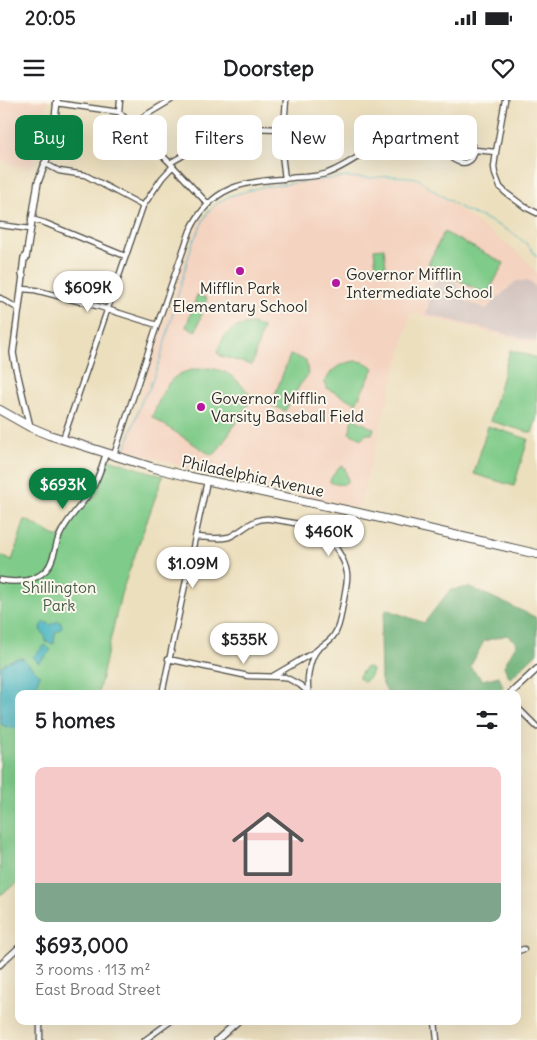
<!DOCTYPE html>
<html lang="en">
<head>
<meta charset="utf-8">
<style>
  body { margin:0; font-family:Delius,sans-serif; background:#f2f2f2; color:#202124; height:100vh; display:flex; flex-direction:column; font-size:19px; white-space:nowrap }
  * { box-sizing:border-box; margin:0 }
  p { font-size:16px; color:#757577 }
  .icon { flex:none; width:28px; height:28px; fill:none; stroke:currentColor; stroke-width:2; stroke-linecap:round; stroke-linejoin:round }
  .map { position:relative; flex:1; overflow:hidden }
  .panel { position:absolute; left:15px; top:590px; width:506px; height:335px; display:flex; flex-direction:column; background:#fff; border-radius:10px; box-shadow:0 5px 20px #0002 }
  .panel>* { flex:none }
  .top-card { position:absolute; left:15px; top:15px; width:508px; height:45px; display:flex; gap:10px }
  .price { position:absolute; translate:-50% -42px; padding:0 11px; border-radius:18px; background:#fff; color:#222; font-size:16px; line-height:32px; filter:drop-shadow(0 1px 2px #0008) }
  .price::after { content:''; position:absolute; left:50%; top:30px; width:15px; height:11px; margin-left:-8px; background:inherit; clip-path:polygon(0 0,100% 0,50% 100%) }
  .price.current { background:#0b8043; color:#fff }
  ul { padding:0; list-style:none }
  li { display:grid; align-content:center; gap:10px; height:265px; padding:0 20px }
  li span { display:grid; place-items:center; height:155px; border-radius:10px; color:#555 }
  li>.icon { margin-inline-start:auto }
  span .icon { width:90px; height:90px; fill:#fffc; stroke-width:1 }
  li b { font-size:21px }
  h2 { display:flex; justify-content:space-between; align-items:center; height:60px; padding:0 20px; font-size:21px }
  .chip { padding:0 18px; border-radius:10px; background:#fff; box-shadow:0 5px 20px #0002; font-size:18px; line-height:45px }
  .chip.current { background:#0b8043; color:#fff }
  .status { display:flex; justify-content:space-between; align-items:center; height:35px; padding:0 25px; background:#fff; direction:ltr }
  .status svg { height:14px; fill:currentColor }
  header { display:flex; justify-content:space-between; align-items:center; height:65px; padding:0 20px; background:#fff; font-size:22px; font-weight:800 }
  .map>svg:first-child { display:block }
  .built { fill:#f4d3c0 }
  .industrial { fill:#d0c0bc }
  .green { fill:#7fcb89; stroke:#557b5a }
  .forest { fill:#67af75; stroke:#496d50 }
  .water { fill:#46b4c0; stroke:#387076 }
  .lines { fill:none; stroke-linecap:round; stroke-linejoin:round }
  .stream { stroke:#46b4c0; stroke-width:1 }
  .minor-casing { stroke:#484641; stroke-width:7 }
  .tertiary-casing { stroke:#484641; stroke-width:8 }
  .primary-casing { stroke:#484641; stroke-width:10 }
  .minor { stroke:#fff; stroke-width:4.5 }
  .tertiary { stroke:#fff; stroke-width:5.5 }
  .primary { stroke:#fff; stroke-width:8 }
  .poi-dot { fill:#b5179e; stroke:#fbf7ec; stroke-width:2 }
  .labels { text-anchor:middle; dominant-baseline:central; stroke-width:4; stroke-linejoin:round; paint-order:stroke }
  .poi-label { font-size:16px; fill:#2b2b2b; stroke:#fbf7ec; text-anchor:start }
  .street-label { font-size:16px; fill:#2b2b2b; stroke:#fbf7ec }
  .park-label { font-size:16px; fill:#445b47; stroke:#fbf7ec }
</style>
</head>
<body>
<div class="status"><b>20:05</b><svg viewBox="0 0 49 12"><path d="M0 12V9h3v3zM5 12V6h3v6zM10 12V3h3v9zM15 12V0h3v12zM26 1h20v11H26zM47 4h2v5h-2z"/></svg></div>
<header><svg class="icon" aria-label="menu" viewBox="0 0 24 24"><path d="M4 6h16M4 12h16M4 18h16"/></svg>Doorstep<svg class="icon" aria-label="heart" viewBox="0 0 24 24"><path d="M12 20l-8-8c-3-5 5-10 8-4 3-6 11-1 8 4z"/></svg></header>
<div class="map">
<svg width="537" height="940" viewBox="0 0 537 940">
  <rect width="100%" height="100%" fill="#fbf7ec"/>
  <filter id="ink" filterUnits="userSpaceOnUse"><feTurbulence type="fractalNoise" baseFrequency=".02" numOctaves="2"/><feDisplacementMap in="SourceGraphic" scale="10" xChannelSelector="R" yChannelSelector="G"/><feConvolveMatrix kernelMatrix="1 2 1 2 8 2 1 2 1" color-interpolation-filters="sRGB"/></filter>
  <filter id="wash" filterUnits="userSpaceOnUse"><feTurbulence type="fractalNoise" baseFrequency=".0096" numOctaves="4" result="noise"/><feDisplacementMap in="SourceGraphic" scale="20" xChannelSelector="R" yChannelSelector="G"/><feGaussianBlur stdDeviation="1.12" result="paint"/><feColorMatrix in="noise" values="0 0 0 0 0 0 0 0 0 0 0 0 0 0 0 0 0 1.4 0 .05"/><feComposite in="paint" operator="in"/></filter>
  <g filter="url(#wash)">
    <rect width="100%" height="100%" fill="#ecdfbe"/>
    <path class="built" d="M0,0H48L43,35L40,49L31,68L10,65L0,57Z
      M341,77L417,79L521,155L537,173V245L411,213L359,408L219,377L124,349L182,168L199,122L223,98L272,85Z"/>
    <path class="industrial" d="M437,176L454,179L467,202L486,209L516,181H529L537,188V242L426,214L434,182L438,180Z"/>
    <path class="green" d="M444,132L504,163L487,195L428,164Z
      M384,148L386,167L376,168L374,149Z
      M197,195L207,198L196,231L186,227Z
      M252,224L263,227L252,265L220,256V254L217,253C223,233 232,226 252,224Z
      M510,250L537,258V316L532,333L490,321Z
      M290,255L306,260L308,275L300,285L285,311L271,305Z
      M355,261L364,262L374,268L356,303L326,288L327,285L324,284C331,269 338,264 355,261Z
      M209,268C232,271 238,282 253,297L216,353L211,355L152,317C166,284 169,270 209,268Z
      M353,318L374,329L372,334H366L362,339L349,333C352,327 349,324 353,318Z
      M488,326L528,339L514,386L474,374Z
      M105,358L163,376L121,494L98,594H19V782L0,795V455L12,461L25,419L59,438L94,385Z
      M342,366L345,368L348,381C344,386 336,385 330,382L331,378L339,367Z
      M368,567L372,570L371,574L365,582L359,578V576L365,568Z"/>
    <path class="forest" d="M470,487L535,517L537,521V553L511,578L508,576L504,566L517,543L507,535L484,541L470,567L483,580L499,576L503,587L496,594H388L381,580L380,535L386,509L424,523L450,490Z"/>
    <path class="water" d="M58,521L60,522L62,526L61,529L55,533L54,544L46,542L45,536L40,530L41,526L43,523H48L50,525Z
      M45,545L51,550L39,563L33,557Z
      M17,558H22L40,575L35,587L34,594H19V629H17L6,627L0,623V567L7,562Z"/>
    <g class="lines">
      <path class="stream" d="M125,349L142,300L149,289L160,260L192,144L207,113L216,104L229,96L261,87L317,80L346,77L370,78L390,76L412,77L419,79L430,88L464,110L486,119L513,133L529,146L537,157"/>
    </g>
  </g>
  <g filter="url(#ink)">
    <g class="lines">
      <g class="minor-casing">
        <path id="minor" d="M505,0L496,52L494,67L495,74L500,87L506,93L525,107L537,113
          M56,3L119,12L170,63L207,103
          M119,12L120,0
          M131,24L171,0
          M475,50C473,63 464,66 453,59C450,45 459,43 471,44L475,50L496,52
          M44,63L59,71L85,75L143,106
          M170,63C196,48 221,32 253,29C263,28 274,29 284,29
          M285,79L282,54L286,0
          M31,119L45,123L125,156
          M0,125L30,129
          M22,189L35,190L97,206L157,225
          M0,198L19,209
          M63,339L143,106L162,78L173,66
          M114,355L154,234L190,131C212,84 245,82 291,78C302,77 315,77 325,74C342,69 366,51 382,42L391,39L403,40
          M195,437C205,437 218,440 229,437C243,431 253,417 270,419C283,421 306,424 318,430C330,435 345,459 347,473C348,481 345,490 344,499C341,510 341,526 334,535C330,542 322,545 317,550C309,560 306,582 309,594
          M0,480C16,483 35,482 47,469C54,461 55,446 59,437C66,420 78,410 88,395C97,383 102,367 106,353
          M168,559L248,576L285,577L300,585L308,592
          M273,576L316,551
          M162,594L207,381
          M518,608L537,627
          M518,851L524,849
          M0,865L7,858L19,847
          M40,921V940
          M435,921L437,940
          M145,940L171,921"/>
      </g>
      <g class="tertiary-casing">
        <path id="tertiary" d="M30,327L15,264L13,253L23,176L22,175L24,158H26L38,82L48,56L53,38L57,0
          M510,594L537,569
          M217,940L238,921"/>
      </g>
      <g class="primary-casing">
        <path id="primary" d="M0,310L30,327L49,335L151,367L191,377L350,411L537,454"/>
      </g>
      <use href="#minor" class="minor"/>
      <use href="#tertiary" class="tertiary"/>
      <use href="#primary" class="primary"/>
    </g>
  </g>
  <g class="poi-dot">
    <circle cx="240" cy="171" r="5"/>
    <circle cx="336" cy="183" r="5"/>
    <circle cx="201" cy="307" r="5"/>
  </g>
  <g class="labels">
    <g class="poi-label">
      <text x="346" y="174">Governor Mifflin<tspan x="346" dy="18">Intermediate School</tspan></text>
      <text x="240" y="188" text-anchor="middle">Mifflin Park<tspan x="240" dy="18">Elementary School</tspan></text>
      <text x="211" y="298">Governor Mifflin<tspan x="211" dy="18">Varsity Baseball Field</tspan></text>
    </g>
    <g class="street-label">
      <text transform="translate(253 376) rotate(12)">Philadelphia Avenue</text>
    </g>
    <g class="park-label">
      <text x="59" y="487">Shillington<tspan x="59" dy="18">Park</tspan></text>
    </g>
  </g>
</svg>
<b class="price" style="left:88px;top:213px">$609K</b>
<b class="price current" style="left:63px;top:410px">$693K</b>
<b class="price" style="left:329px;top:457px">$460K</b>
<b class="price" style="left:193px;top:489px">$1.09M</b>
<b class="price" style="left:244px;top:565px">$535K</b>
<div class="top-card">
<a class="chip current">Buy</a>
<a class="chip">Rent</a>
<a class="chip">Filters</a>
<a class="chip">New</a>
<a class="chip">Apartment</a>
</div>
<section class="panel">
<h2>5 homes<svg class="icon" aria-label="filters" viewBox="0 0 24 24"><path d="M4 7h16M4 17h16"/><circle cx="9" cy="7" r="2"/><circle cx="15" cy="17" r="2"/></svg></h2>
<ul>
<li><span style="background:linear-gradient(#f6c9c9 75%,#7fa58c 0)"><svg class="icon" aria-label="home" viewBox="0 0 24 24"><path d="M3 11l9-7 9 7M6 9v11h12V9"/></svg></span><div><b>$693,000</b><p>3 rooms · 113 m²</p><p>East Broad Street</p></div></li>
</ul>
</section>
</div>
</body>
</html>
